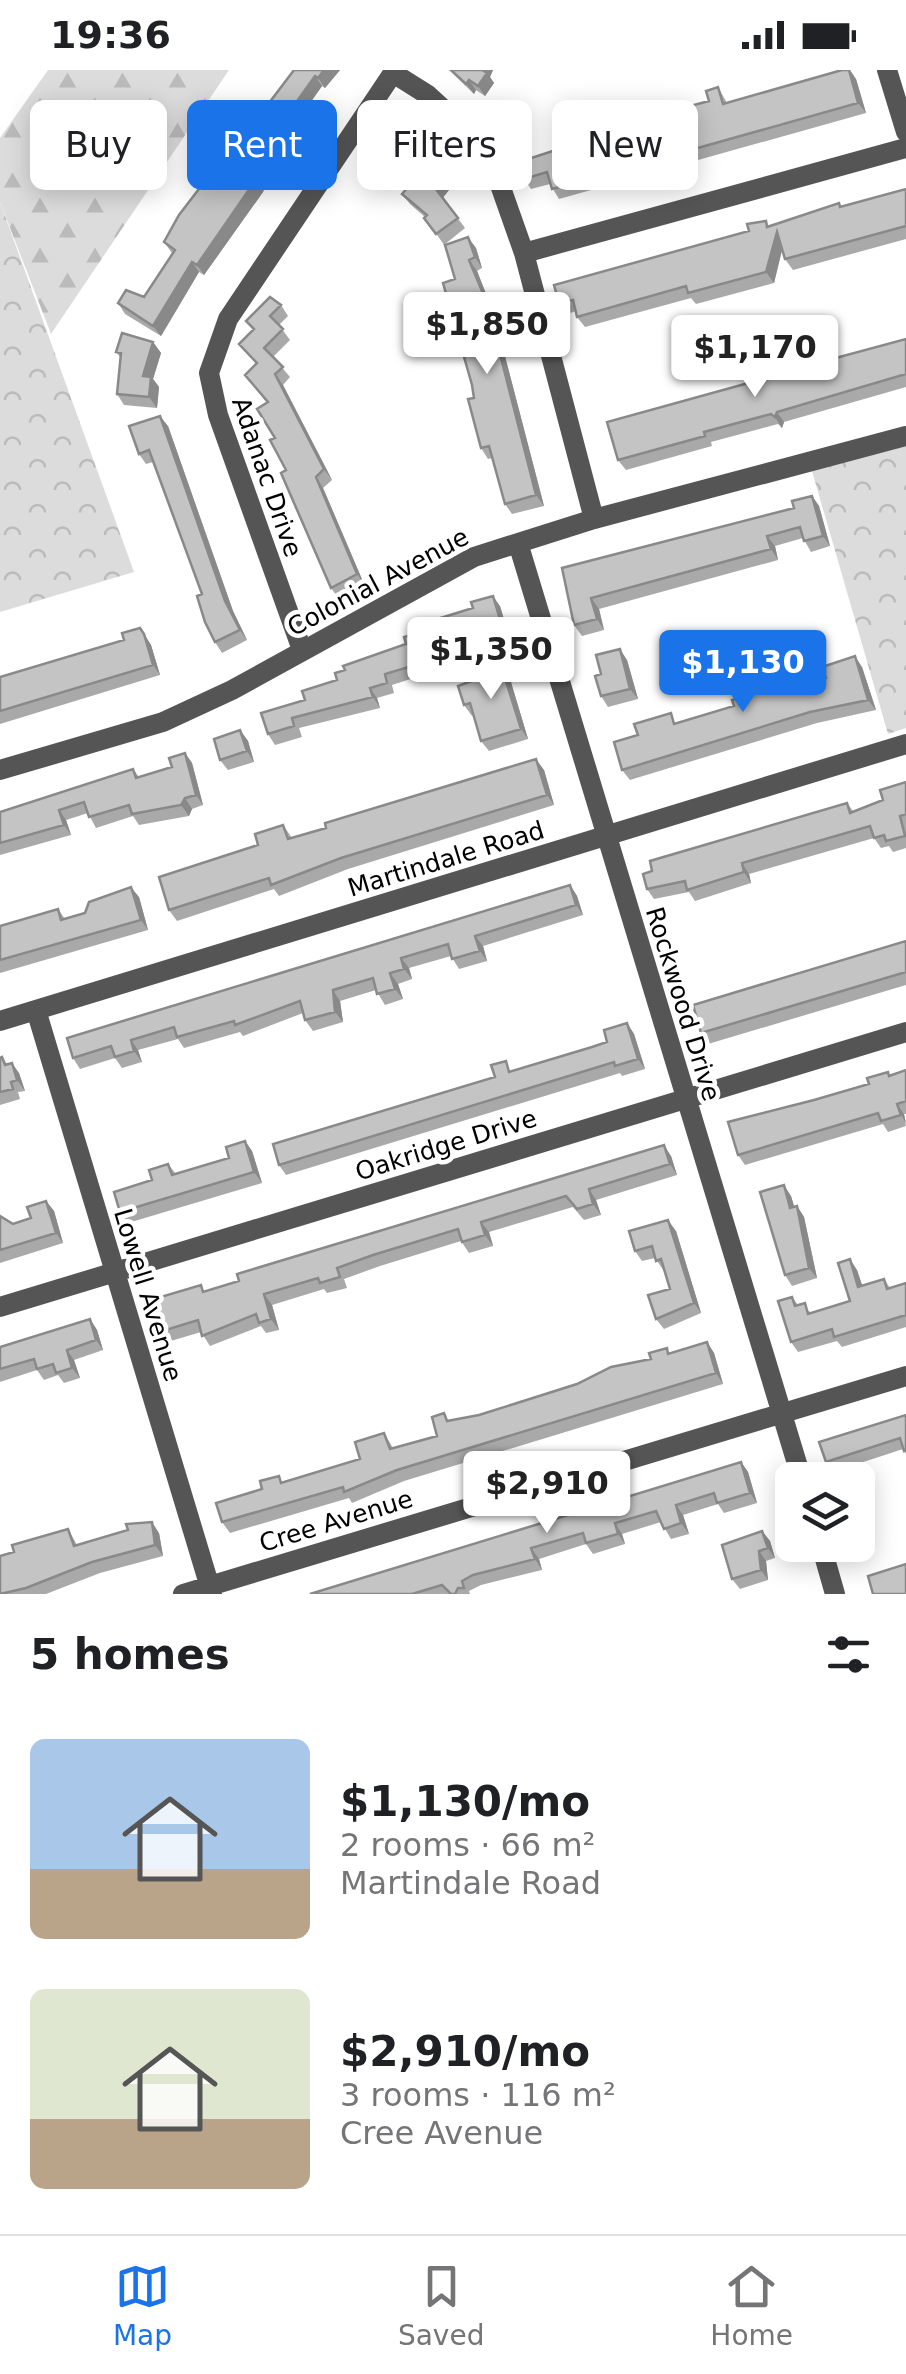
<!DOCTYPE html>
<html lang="en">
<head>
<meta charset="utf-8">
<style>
  body { margin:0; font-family:"DejaVu Sans",sans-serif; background:#f2f2f2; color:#202124; height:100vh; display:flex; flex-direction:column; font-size:38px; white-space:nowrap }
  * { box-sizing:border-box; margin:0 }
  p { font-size:32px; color:#757577 }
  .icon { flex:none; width:55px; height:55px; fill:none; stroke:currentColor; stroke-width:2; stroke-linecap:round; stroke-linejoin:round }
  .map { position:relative; height:1524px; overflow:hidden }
  .drawer { display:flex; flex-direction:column; background:#fff; flex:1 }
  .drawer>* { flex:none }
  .top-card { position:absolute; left:30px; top:30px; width:848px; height:90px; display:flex; gap:20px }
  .fabs { position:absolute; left:775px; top:1392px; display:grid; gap:20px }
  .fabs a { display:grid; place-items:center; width:100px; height:100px; border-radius:15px; background:#fff; box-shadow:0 5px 25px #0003; font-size:50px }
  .price { position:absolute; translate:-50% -85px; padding:0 22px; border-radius:10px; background:#fff; color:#222; font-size:32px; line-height:65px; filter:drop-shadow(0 2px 5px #0008) }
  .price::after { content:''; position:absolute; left:50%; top:60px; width:30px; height:22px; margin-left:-15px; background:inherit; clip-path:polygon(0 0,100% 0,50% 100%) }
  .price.current { background:#1a73e8; color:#fff }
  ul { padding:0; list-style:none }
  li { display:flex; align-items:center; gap:30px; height:250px; padding:0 30px }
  li span { display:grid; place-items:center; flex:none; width:280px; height:200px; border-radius:15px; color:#555 }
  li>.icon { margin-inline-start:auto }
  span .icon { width:120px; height:120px; fill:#fffc; stroke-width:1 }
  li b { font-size:42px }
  h2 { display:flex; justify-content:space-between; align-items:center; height:120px; padding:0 30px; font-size:42px }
  .tag { padding:0 35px; border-radius:15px; background:#fff; box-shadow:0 5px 25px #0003; font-size:35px; line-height:90px }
  .tag.current { background:#1a73e8; color:#fff }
  .status { display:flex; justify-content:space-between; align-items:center; height:70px; padding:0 50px; background:#fff; direction:ltr }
  .status svg { height:28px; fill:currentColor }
  .tab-bar { display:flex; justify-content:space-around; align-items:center; height:140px; border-top:2px solid #e0e0e0; background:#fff; font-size:28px; color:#757577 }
  .tab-bar a { display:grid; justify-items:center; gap:5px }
  .tab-bar .current { color:#1a73e8 }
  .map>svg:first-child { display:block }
  .forest { fill:url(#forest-firs) }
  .park { fill:url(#park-crowns) }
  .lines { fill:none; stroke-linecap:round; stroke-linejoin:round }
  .minor { stroke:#555; stroke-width:20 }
  .wall { fill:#a9a9a9 }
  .shaded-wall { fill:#898989 }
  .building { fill:#c4c4c4; stroke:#898989; stroke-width:2.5 }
  .labels { text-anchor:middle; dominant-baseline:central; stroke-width:9; stroke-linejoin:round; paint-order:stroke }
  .street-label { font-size:25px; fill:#000; stroke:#fff }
</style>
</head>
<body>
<div class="status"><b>19:36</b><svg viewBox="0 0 49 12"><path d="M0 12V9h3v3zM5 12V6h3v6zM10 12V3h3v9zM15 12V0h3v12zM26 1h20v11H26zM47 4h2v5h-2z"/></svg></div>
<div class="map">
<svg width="906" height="1524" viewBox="0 0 906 1524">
  <defs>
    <pattern id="forest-firs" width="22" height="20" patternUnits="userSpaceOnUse" patternTransform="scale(2.5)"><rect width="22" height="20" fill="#dcdcdc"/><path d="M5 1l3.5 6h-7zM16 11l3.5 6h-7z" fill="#bbb"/></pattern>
    <pattern id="park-crowns" width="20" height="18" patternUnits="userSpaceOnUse" patternTransform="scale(2.5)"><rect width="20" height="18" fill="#dcdcdc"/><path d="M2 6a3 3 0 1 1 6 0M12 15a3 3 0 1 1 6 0" fill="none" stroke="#bbb"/></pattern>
  </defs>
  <rect width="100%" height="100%" fill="#fff"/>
  <path class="forest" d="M48,0H229L51,264L0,132V68Z"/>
  <path class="park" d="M0,132L134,502L0,542Z
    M906,374V658L888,664L812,401Z"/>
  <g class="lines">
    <path class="minor" d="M887,0L906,62
      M393,3L428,25L464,58L500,115L524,183L594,449
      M524,183L906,78
      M518,473L802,1410
      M302,580L218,345L209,303L228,249L395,0
      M0,700L163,652L232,620L474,487L594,449L906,366
      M36,940L212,1524
      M0,951L906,674
      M0,1237L906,962
      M821,1475L835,1524
      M183,1524L906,1306"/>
  </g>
  <path class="wall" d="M294,0H340L325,18L322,16L296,53L299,56L279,85L263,122L204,205L199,202L161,266L125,244L118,233L144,227L172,183L164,172L231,95Z
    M449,0H493L490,7L494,13L485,26L476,20L474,24Z
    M856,9L866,43L559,129L550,114L531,119L524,109L578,68L582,72L688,43L709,31L718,17L727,33Z
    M365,79L427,92L428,99L441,110L449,120L443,128L465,158L444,175L425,147L410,134L402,124L406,120L372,89Z
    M906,119V169L793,200L785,189L782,180L774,213L696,234L691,228L585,257L577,247L576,241L567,244L559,233L749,161L766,151L769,156L839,133L842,136Z
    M476,178L482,198L477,201L494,244L544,436L512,444L505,434L492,388L488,389L481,378L455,209Z
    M281,235L288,246L279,255L290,270L273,287L290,307L283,315L332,410L323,418L364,514L339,529L331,518L275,368L267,333L245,305L256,294L239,274L253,260L246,251Z
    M906,269V317L784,352L782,358L778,354L711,372L712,376L626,400L618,390L752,312Z
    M153,272L161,283L153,309L159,317L157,338L124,335L117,324L121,288L116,282Z
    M168,356L233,541L247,570L222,583L215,572L202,524L153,392L146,394L139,384Z
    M812,426L819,436L830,476L811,482L803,468L775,476L778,490L599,539L604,560L582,566L574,555L562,498L794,438Z
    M500,536L508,563L458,579L460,586L424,597L426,604L392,615L394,623L377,628L380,638L299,658L302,667L275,675L268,664L305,630L337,610L345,600Z
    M140,558L151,575L160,605L0,654V607L124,570Z
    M499,589L507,599L528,669L489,681L481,671L473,645L472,646L464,635L485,606Z
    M627,590L638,629L608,637L601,626V604Z
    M862,597L876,640L817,653L630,710L622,700L677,653L734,636L779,607L787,620Z
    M240,660L248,671L254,692L228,700L220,690Z
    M185,683L192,693L203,735L192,739L189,746L139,755L133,746L96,758L88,743L66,750L71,765L0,785V742L133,699L139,707L172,697Z
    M544,700L554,735L348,799L279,826L274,819L177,851L169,840L283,755L292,768Z
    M906,712V778L893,782L889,776L881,778L874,768L749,804L751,813L695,831L689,822L654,829L647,819L847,733L853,741L883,730Z
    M570,815L577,826L583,845L483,876L487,891L459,899L451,886L409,898L412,909L398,914L403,929L385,935L376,920L340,931L343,952L313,961L305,950L303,943L243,966L240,962L184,978L178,969L138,980L142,992L122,998L115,988L80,999L73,988Z
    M139,827L148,860L0,903V856L58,839L65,849Z
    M906,871V915L708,974L701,963Z
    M627,953L634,964L645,999L622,1006L620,1003L286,1105L279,1095L495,1007L607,972Z
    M2,987L7,994L19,1003L25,1021L18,1022L20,1029L0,1035V988Z
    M906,1000V1044H904L906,1056L888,1062L883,1054L745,1095L738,1085L814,1030L869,1014L888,1002L890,1005Z
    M245,1071L252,1081L262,1113L128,1153L120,1142L168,1094L176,1104L229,1088Z
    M671,1086L677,1105L596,1130L601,1145L584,1150L573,1137L489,1162L493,1176L469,1183L461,1171L380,1196L344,1209L347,1218L327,1223L324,1219L272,1235L279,1260L266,1263L261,1256L210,1276L201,1262L164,1273L156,1263L206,1221Z
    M791,1126L794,1137L797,1136L804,1147L817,1208L792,1216L785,1205Z
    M46,1131L54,1141L63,1173L0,1193V1146L13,1154L31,1148Z
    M676,1161L701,1243L664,1259L656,1249L670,1219L664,1201L655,1188L642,1191L635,1181Z
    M857,1200L862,1215L884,1209L890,1218L906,1213V1257L842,1277L837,1271L798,1282L791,1272L792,1227L798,1235L812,1243L850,1231Z
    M90,1249L97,1260L103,1280L74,1290L80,1308L64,1313L58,1305L44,1310L37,1300L0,1312V1277Z
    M707,1272L714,1283L723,1314L404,1411L352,1433L349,1428L230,1463L222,1452L262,1419L360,1389L384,1363L393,1378L437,1366L450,1351L479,1345L651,1289Z
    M906,1345V1384L903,1379L833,1402L826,1392Z
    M741,1392L748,1402L757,1433L724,1443L718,1434L683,1445L689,1464L671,1469L661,1452L622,1464L625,1474L593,1484L586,1474L539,1489L542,1500L481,1515L469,1521L470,1524H310Z
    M68,1459L77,1475L159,1463L163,1486L100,1503L46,1524H0L14,1482Z
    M762,1461L770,1471L775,1488L766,1491L768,1510L740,1519L732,1509Z"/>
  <path class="shaded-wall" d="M324,0H340L325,18L318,8Z
    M482,0H493L490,7L494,13L485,26L478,16Z
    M850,0L856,9L866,43L858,33Z
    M315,6L322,16L296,53L299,56L279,85L263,122L204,205L197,195L272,74L288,44Z
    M469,10L476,20L474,24L466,14Z
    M420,81L427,92L429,104L422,93Z
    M441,110L449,120L442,128L435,118Z
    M777,162L784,172L774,213L766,202Z
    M468,167L476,178L482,198L475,187Z
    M469,190L477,201L494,244L544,436L536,425Z
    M192,192L199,202L161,266L153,256Z
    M153,272L161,283L153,309L159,317L157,338L149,327L143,306Z
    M275,304L283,315L332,410L324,399Z
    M777,342L784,352L782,358L775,347Z
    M160,346L168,356L233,541L247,570L240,560L225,531Z
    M316,407L323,418L364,514L357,504Z
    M812,426L819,436L830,476L823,466Z
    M767,466L775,476L778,490L771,479Z
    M493,526L500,536L508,563L501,553Z
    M591,528L599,539L604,560L597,549Z
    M144,564L151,575L160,605L153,595Z
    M620,579L627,590L638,629L630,619Z
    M855,586L862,597L876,640L868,630Z
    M499,589L507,599L528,669L521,659Z
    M370,618L377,628L380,638L373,627Z
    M240,660L248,671L254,692L247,681Z
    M185,683L192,693L203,735L196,725Z
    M536,689L544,700L554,735L547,725Z
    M185,728L192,739L189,746L181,735Z
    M59,740L66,750L71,765L64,755Z
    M742,793L749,804L751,813L744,802Z
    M570,815L577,826L583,845L576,835Z
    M131,817L139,827L148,860L141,850Z
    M475,866L483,876L487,891L480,881Z
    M401,888L409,898L412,909L404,899Z
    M390,903L398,914L403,929L395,919Z
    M333,920L340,931L343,952L335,942Z
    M627,953L634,964L645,999L638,989Z
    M131,970L138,980L142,992L134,981Z
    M12,993L19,1003L25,1021L17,1010Z
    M897,1034L904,1044L906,1053L901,1045Z
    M245,1071L252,1081L262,1113L254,1102Z
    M664,1075L671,1086L677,1105L670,1094Z
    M784,1115L791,1126L798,1149L790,1138Z
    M589,1119L596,1130L601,1145L593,1134Z
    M46,1131L54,1141L63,1173L56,1163Z
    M797,1136L804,1147L817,1208L809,1198Z
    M668,1150L676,1161L701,1243L694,1233Z
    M481,1152L489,1162L493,1176L485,1165Z
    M850,1189L857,1200L866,1227L858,1217Z
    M264,1224L272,1235L279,1260L271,1249Z
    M90,1249L97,1260L103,1280L96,1270Z
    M707,1272L714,1283L723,1314L716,1303Z
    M67,1280L74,1290L80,1308L72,1298Z
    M741,1392L748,1402L757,1433L750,1423Z
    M676,1435L683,1445L689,1464L681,1453Z
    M152,1452L159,1463L163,1486L155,1475Z
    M615,1453L622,1464L625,1474L618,1464Z
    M762,1461L770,1471L775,1488L768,1478Z
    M531,1478L539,1489L542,1500L535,1489Z
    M759,1481L766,1491L768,1510L761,1500Z"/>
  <path class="building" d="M294,0H324L318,8L315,6L288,44L291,46L272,74L255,111L197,195L192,192L153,256L118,233L126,220L144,227L175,180L164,172L179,145L222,89L231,95L263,41Z
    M451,0H482L487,3L478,16L469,10L466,14Z
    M842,0H849L858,33L552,119L547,102L524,109L519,92L568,76L566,71L578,68L580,73L688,43L686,37L709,31L706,21L718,17L723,34Z
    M385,52L420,81L422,93L441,110L435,118L458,148L436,164L424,148L427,145L402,124L408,117L365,79Z
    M906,119V156L785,189L777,162L766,202L688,223L686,216L577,247L573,230L559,233L554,215L749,161L747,154L766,151L767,157L839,133L840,137Z
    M468,167L475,187L469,190L487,233L536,425L505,434L489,376L481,378L468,329L474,328L472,315L443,213L455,209L445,175Z
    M270,227L281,235L270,246L283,259L264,278L283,297L275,304L324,399L316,407L357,504L331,518L281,403L286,400L270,370L275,368L257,339L268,332L245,305L257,293L239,274L254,259L246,251Z
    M122,263L153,272L143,306L151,307L149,327L117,324L121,283L116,282Z
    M906,269V304L777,342L775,347L771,344L704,362L705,366L618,390L607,352L752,312L760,309L761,299L769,306Z
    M160,346L225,531L240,560L215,572L205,552L197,526L202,524L149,380L139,384L129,356Z
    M812,426L823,466L804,471L800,457L767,466L771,479L591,528L597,549L574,555L562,498L794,438L792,431Z
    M493,526L501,553L450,569L452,575L417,587L419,594L385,604L387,613L370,618L373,627L292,648L294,656L268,664L261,643L305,630L302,621L337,610L335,603L345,600L343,596L406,574L404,567L440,556L437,549L473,538L471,532Z
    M140,558L144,564L153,595L0,641V607L124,570L122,563Z
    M620,579L630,619L601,626L595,606L601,604L596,585Z
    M855,586L868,630L810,642L622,700L614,672L638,665L634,654L671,643L674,654L734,636L732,630L750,625L747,617L779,607L784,621L826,608L822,597Z
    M499,589L521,659L481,671L470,633L464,635L458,616L485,606L481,594Z
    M240,660L247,681L220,690L214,669Z
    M185,683L196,725L185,728L181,735L132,744L129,735L89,747L84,732L59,740L64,755L0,773V742L133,699L136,708L172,697L169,688Z
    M536,689L547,725L341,788L271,815L269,808L169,840L159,807L258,775L255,764L283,755L288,769L326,758L325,753Z
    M906,712V744L900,746L905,766L886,771L884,765L874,768L870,756L742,793L744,802L687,820L685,811L647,819L643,804L652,801L650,791L847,733L850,743L883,730L880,720Z
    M570,815L576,835L475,866L480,881L452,889L448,874L401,888L404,899L390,903L395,919L377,924L373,908L333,920L335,942L305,950L300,931L235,955L234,951L177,967L174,957L131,970L134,981L115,987L111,976L73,988L67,968Z
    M131,817L141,850L0,890V856L58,839L61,850L85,843L89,832Z
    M906,871V902L701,963L693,935Z
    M627,953L638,989L615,996L614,992L279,1095L273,1074L495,1007L491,995L506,991L509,1002L592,977L607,972L604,960Z
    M2,987L5,995L12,993L17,1010L11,1012L13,1019L0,1022V988Z
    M906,1000V1031L897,1034L901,1045L881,1051L878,1043L738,1085L728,1052L814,1030L869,1014L867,1008L888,1002L889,1006Z
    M245,1071L254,1102L120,1142L114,1122L152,1110L149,1100L168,1094L172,1105L229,1088L226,1077Z
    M664,1075L670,1094L589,1119L593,1134L577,1139L566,1126L481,1152L485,1165L462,1172L458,1159L373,1185L337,1198L340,1207L320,1213L318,1208L264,1224L271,1249L259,1253L256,1244L202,1266L198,1250L156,1263L147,1231L201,1215L203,1222L239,1211L237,1204Z
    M784,1115L790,1138L797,1136L809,1198L785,1205L760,1122Z
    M46,1131L56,1163L0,1180V1146L13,1154L31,1148L27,1137Z
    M668,1150L694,1233L656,1249L648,1225L670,1219L661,1189L656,1191L652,1176L635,1181L629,1161Z
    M850,1189L858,1217L884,1209L887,1219L906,1213V1245L834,1267L832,1259L791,1272L778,1231L792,1227L795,1236L805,1233L808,1244L850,1231L838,1193Z
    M90,1249L96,1270L67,1280L72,1298L56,1303L53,1294L37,1299L34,1289L0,1299V1277Z
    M707,1272L716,1303L397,1400L344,1422L343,1417L222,1452L216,1433L262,1419L260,1411L279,1406L281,1413L360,1389L355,1372L384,1363L390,1379L437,1366L432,1347L444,1343L447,1351L479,1345L577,1314L611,1297L651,1289L649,1283L667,1278L668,1284Z
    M906,1345V1380L904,1381L900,1368L826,1392L819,1372Z
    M741,1392L750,1423L717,1433L714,1423L676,1435L681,1453L664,1459L656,1441L615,1453L618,1464L586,1473L583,1463L531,1478L535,1489L473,1505L462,1511L464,1518H458L455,1524H451L442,1515L412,1524H310Z
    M152,1452L155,1475L92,1492L26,1518L0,1524V1486L14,1482L12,1475L68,1459L74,1476L128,1460L126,1454Z
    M762,1461L768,1478L759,1481L761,1500L732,1509L722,1475Z
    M906,1494V1524H873L868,1506Z"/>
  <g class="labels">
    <g class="street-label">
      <text transform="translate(267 407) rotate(71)">Adanac Drive</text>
      <text transform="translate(378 512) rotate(-28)">Colonial Avenue</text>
      <text transform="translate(446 789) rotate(-17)">Martindale Road</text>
      <text transform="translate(683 934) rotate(73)">Rockwood Drive</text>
      <text transform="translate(446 1075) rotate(-17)">Oakridge Drive</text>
      <text transform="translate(148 1225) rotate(73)">Lowell Avenue</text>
      <text transform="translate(336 1451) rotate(-17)">Cree Avenue</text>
    </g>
  </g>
</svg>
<div class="fabs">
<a><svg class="icon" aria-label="layers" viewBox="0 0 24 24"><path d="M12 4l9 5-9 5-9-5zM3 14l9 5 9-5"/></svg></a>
</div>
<b class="price" style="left:487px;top:307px">$1,850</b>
<b class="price" style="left:755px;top:330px">$1,170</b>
<b class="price" style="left:491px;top:632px">$1,350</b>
<b class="price current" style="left:743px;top:645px">$1,130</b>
<b class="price" style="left:547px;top:1466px">$2,910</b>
<div class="top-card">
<a class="tag">Buy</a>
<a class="tag current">Rent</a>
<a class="tag">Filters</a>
<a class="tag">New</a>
</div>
</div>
<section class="drawer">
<h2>5 homes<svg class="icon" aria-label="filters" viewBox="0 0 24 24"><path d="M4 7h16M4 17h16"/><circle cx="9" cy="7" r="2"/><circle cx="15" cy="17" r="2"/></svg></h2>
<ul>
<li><span style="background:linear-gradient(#a9c7e8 65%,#b9a48a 0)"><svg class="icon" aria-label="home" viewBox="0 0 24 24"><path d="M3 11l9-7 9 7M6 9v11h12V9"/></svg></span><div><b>$1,130/mo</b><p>2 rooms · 66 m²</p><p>Martindale Road</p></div></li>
<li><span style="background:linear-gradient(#dfe7d0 65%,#b9a48a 0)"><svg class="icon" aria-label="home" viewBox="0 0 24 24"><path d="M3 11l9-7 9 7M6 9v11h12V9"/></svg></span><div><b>$2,910/mo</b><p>3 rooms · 116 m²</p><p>Cree Avenue</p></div></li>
</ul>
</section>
<nav class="tab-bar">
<a class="current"><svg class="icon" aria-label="map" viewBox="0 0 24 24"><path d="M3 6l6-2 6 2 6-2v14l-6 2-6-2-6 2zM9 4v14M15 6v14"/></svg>Map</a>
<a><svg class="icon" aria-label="saved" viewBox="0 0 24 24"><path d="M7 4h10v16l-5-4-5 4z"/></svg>Saved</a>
<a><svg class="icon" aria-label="home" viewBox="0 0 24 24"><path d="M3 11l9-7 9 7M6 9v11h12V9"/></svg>Home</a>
</nav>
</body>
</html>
